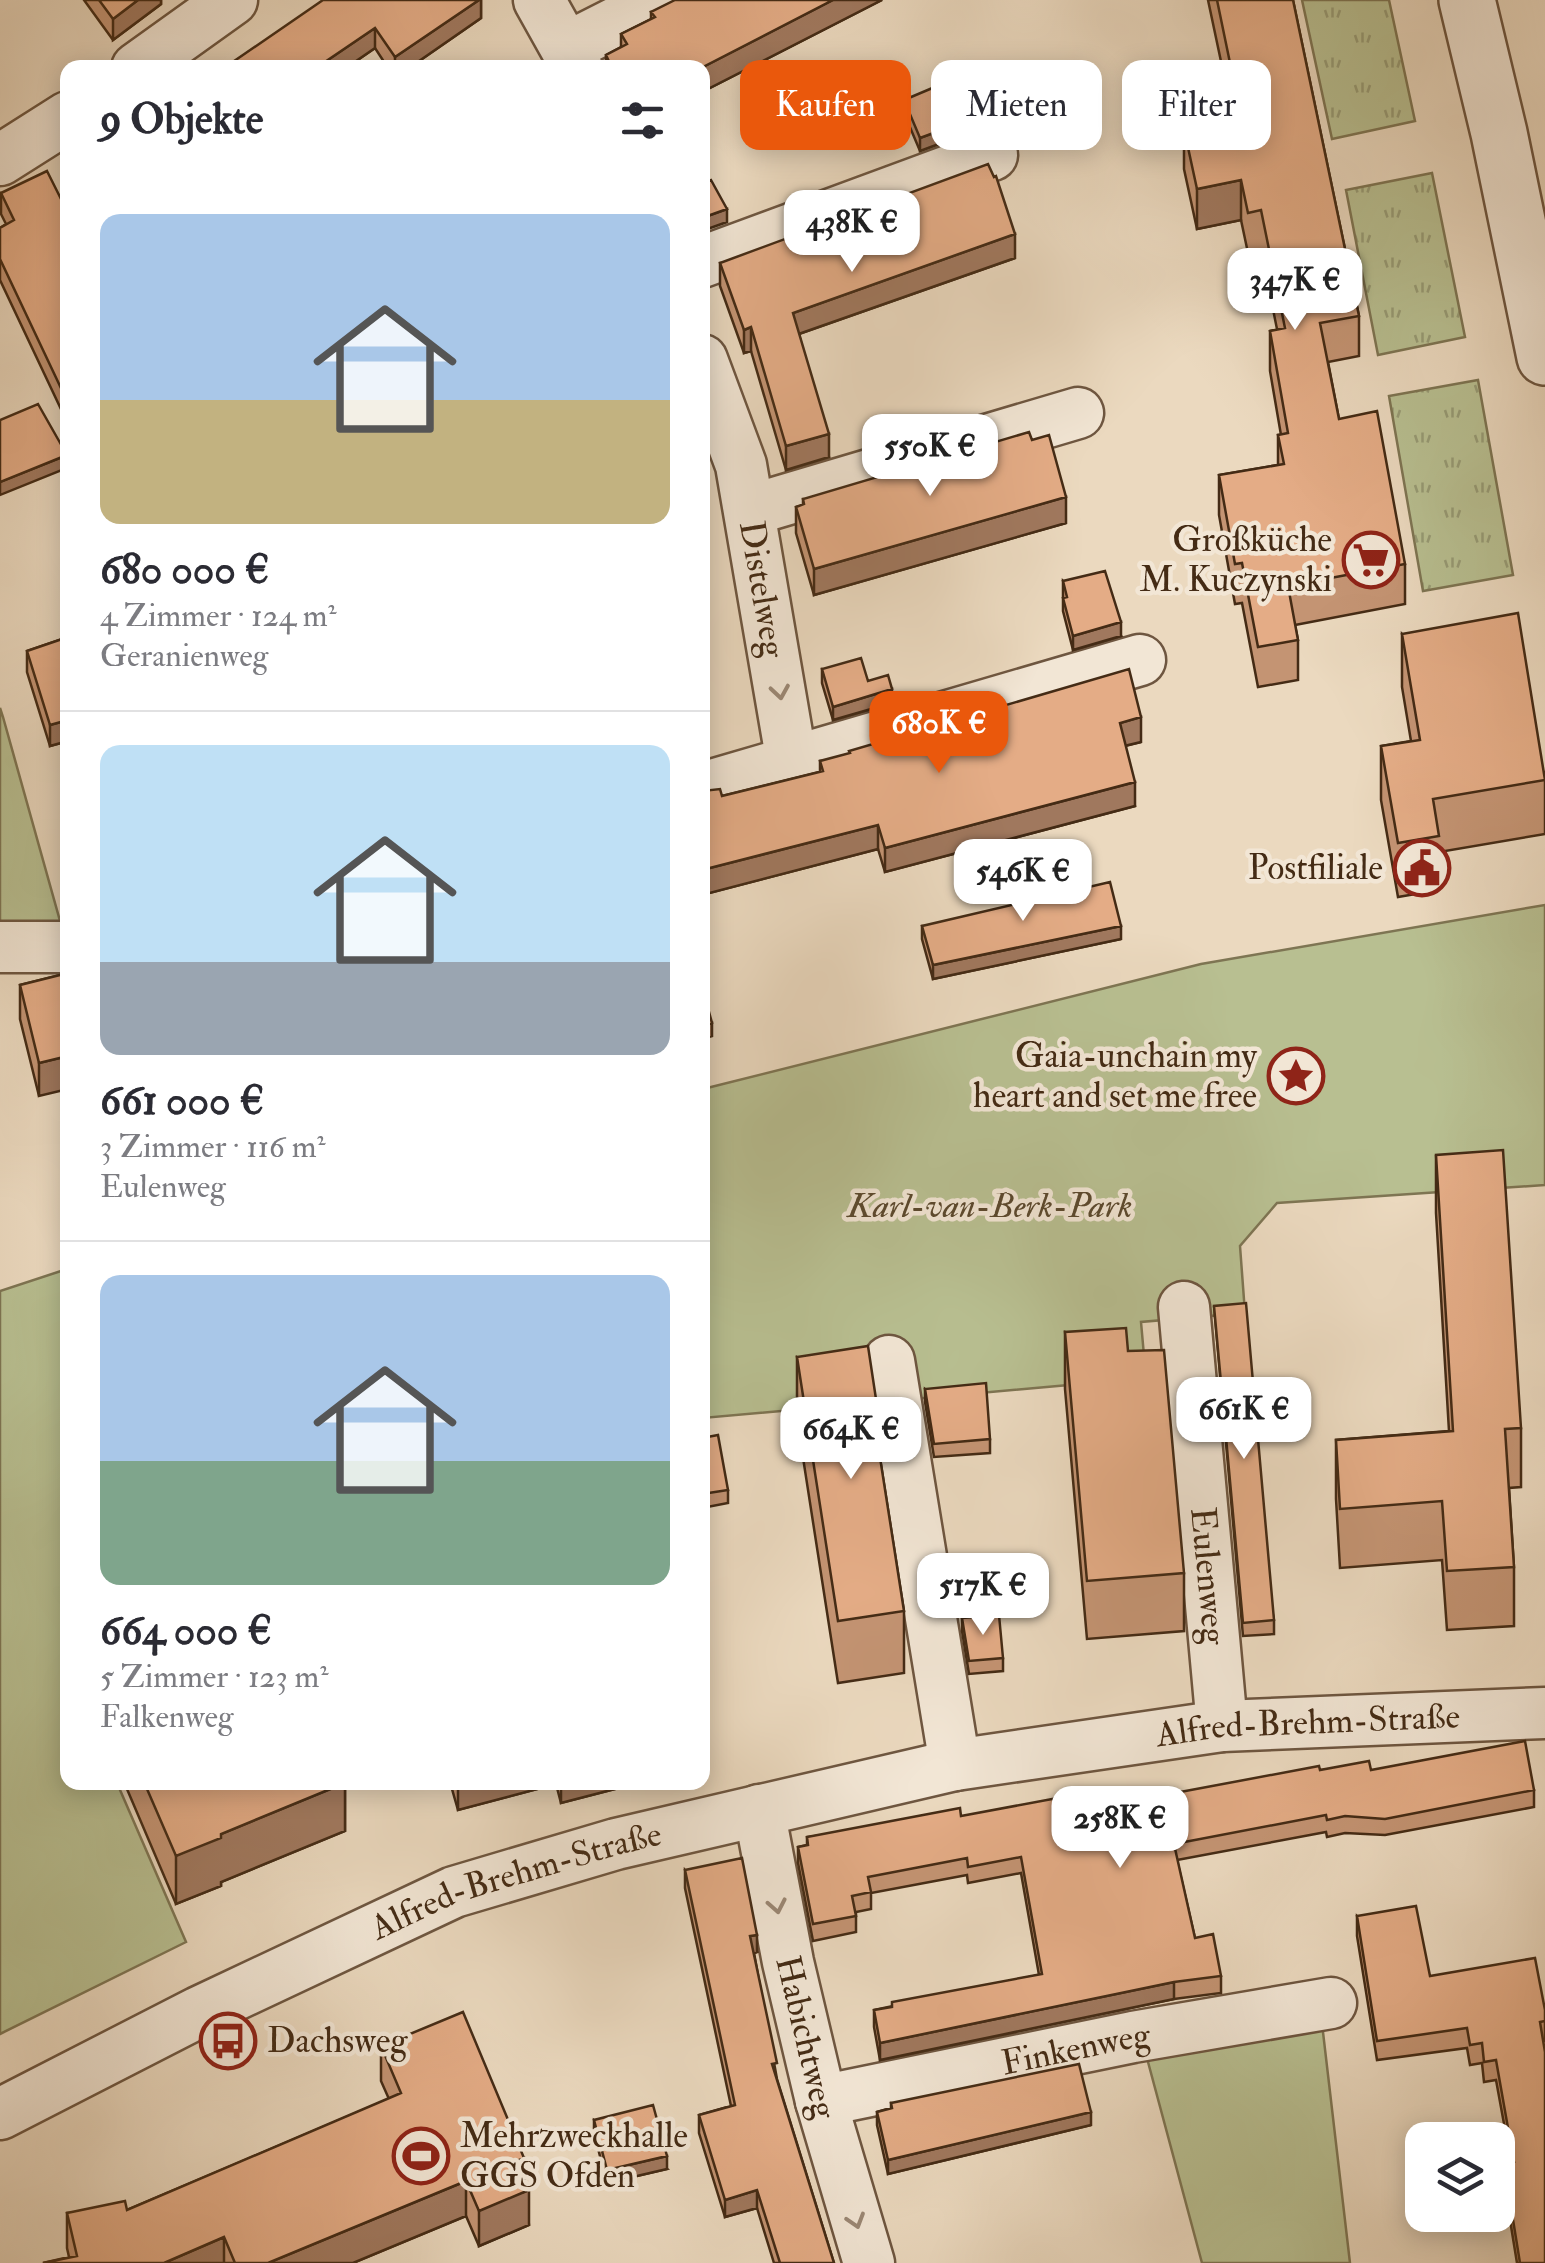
<!DOCTYPE html>
<html lang="de">
<head>
<meta charset="utf-8">
<style>
  body { margin:0; font-family:"IM FELL Double Pica",serif; background:#f2f2f3; color:#2b2b33; height:100vh; display:flex; flex-direction:column; font-size:38px; white-space:nowrap }
  * { box-sizing:border-box; margin:0 }
  p { font-size:32px; color:#7c7c81 }
  .icon { flex:none; width:55px; height:55px; fill:none; stroke:currentColor; stroke-width:2; stroke-linecap:round; stroke-linejoin:round }
  .map { position:relative; flex:1; overflow:hidden }
  .drawer { position:absolute; left:60px; top:60px; width:650px; height:1730px; display:flex; flex-direction:column; background:#fff; border-radius:20px; box-shadow:0 5px 25px #0003 }
  .drawer>* { flex:none }
  .guide { position:absolute; left:740px; top:60px; width:655px; height:90px; display:flex; gap:20px }
  .controls { position:absolute; left:1405px; top:2122px; display:grid; gap:20px }
  .controls a { display:grid; place-items:center; width:110px; height:110px; border-radius:20px; background:#fff; box-shadow:0 5px 25px #0003; font-size:50px }
  .price { position:absolute; translate:-50% -85px; padding:0 22px; border-radius:20px; background:#fff; color:#222; font-size:32px; line-height:65px; filter:drop-shadow(0 2px 5px #0008) }
  .price::after { content:''; position:absolute; left:50%; top:60px; width:30px; height:22px; margin-left:-15px; background:inherit; clip-path:polygon(0 0,100% 0,50% 100%) }
  .price.current { background:#ea580c; color:#fff }
  ul { padding:0; list-style:none }
  li { display:grid; align-content:center; gap:20px; height:530px; padding:0 40px }
  li+li { border-top:2px solid #e1e1e2 }
  li span { display:grid; place-items:center; height:310px; border-radius:20px; color:#555 }
  li>.icon { margin-inline-start:auto }
  span .icon { width:180px; height:180px; fill:#fffc; stroke-width:1 }
  li b { font-size:42px }
  h2 { display:flex; justify-content:space-between; align-items:center; height:120px; padding:0 40px; font-size:42px }
  .pill { padding:0 35px; border-radius:20px; background:#fff; box-shadow:0 5px 25px #0003; font-size:35px; line-height:90px }
  .pill.current { background:#ea580c; color:#fff }
  .map>svg:first-child { display:block }
  .grass { fill:url(#grass-tufts); stroke:#7e7553; stroke-width:2.5 }
  .park { fill:#b8bf91; stroke:#7e7553; stroke-width:2.5 }
  .lines { fill:none; stroke-linecap:round; stroke-linejoin:round }
  .minor-casing { stroke:#6e5640; stroke-width:55 }
  .tertiary-casing { stroke:#6e5640; stroke-width:60 }
  .minor { stroke:#f2e6d5; stroke-width:50 }
  .tertiary { stroke:#f2e6d5; stroke-width:55 }
  .wall { fill:#c49473; stroke:#442b15; stroke-width:2.5 }
  .shaded-wall { fill:#a0785e; stroke:#442b15; stroke-width:2.5 }
  .building { fill:#e4ac86; stroke:#442b15; stroke-width:2.5 }
  .oneway { stroke:#9b8875 }
  .labels { text-anchor:middle; dominant-baseline:central; stroke-width:9; stroke-linejoin:round; paint-order:stroke }
  .poi-label { font-size:35px; fill:#442b15; stroke:#f2e6d5; text-anchor:end }
  .street-label { font-size:35px; fill:#442b15; stroke:#f2e6d5 }
  .park-label { font-size:35px; font-style:italic; fill:#5b492e; stroke:#f2e6d5 }
</style>
</head>
<body>
<div class="map">
<svg width="1545" height="2263" viewBox="0 0 1545 2263">
  <defs>
    <pattern id="grass-tufts" width="24" height="20" patternUnits="userSpaceOnUse" patternTransform="scale(2.5)"><rect width="24" height="20" fill="#b8bf91"/><path d="M3 7l-1-3M5 7V3M7 7l1-3M15 17l-1-3M17 17v-4M19 17l1-3" fill="none" stroke="#979b75"/></pattern>
  </defs>
  <rect width="100%" height="100%" fill="#ebd9bf"/>
  <filter id="stains"><feTurbulence type="fractalNoise" baseFrequency=".002" numOctaves="4"/><feColorMatrix values="0 0 0 0 .2 0 0 0 0 .09 0 0 0 0 .02 0 0 0 .5 -.17"/></filter>
  <radialGradient id="worn" r=".72"><stop offset=".6" stop-color="#630" stop-opacity="0"/><stop offset="1" stop-color="#630" stop-opacity=".3"/></radialGradient>
  <path class="grass" d="M1302,0H1389L1415,121L1332,139Z
    M1432,173L1465,337L1378,355L1346,190Z
    M1478,380L1513,575L1423,591L1389,396Z"/>
  <path class="park" d="M0,708L3,717L67,946L0,945Z
    M1545,905V1185L1277,1203L1240,1246L1245,1313L1141,1322L1146,1378L703,1418V1089L1201,964Z
    M67,1269L68,1782L117,1783L186,1942L0,2034V1291Z
    M1321,2015L1350,2263H1202L1144,2047Z"/>
  <g class="lines">
    <g class="minor-casing">
      <g id="minor">
        <path d="M539,0L577,68"/>
        <path d="M568,47L661,0"/>
        <path d="M137,68L232,0"/>
        <path d="M0,160L68,117"/>
        <path d="M702,262L992,155"/>
        <path id="s1" d="M702,360L741,465L792,763"/>
        <path d="M751,510L1078,413"/>
        <path d="M702,788L1140,660"/>
        <path d="M0,947H68"/>
        <path id="s2" d="M1184,1307L1222,1726"/>
        <path d="M889,1361L955,1765"/>
        <path id="s3" d="M759,1810L788,1962L821,2101L869,2263"/>
        <path id="s4" d="M821,2101L1133,2037L1331,2003"/>
        <path id="s5" d="M0,2114L199,2012L454,1892L616,1844L955,1765L1222,1726L1545,1713"/>
      </g>
    </g>
    <g class="tertiary-casing">
      <path id="tertiary" d="M1467,0L1499,133L1545,357"/>
    </g>
    <use href="#minor" class="minor"/>
    <use href="#tertiary" class="tertiary"/>
  </g>
  <path class="wall" d="M84,0H161V4L113,40Z
    M481,0V18L409,68H388L375,48L346,68H224Z
    M882,0L702,92V68H606V55L621,47V34L651,19V12Z
    M1208,0H1293L1359,316V356L1328,362L1339,419L1405,564V604L1295,625L1298,640V680L1258,687L1242,603L1235,604L1219,515V475L1278,465V435H1281L1270,371V331L1277,329L1261,250L1248,253L1241,220L1197,229L1184,169V129L1233,118Z
    M904,100L966,134L920,151L904,113Z
    M1,193L68,213V424L0,280V228L6,224L1,214Z
    M1015,258L799,334L829,457L786,470L751,351L744,353L720,286V263Z
    M803,499L1066,523L814,595L796,533V507L803,505Z
    M1063,581L1121,636L1073,650L1063,611Z
    M1402,634L1545,773V834L1439,852V890L1398,897L1381,800V746L1411,741L1402,687Z
    M68,637V741L50,746L27,672V651Z
    M822,669L868,681L892,703L833,720L822,683Z
    M1141,742L1125,746L1135,806L885,872L878,849L702,895V791L722,796L820,772V761Z
    M922,926L1121,939L933,979L922,939Z
    M68,973L39,1096L20,1019V985Z
    M1436,1155L1521,1428V1487L1509,1488L1514,1567V1626L1447,1630L1442,1560L1340,1568L1336,1499V1440L1449,1431L1436,1213Z
    M1214,1306L1274,1620V1634L1243,1636Z
    M1065,1332L1128,1351L1184,1573V1631L1087,1639L1065,1389Z
    M797,1357L876,1399V1433L904,1611V1673L838,1683L797,1419Z
    M925,1389L990,1439V1453L934,1457L925,1402Z
    M702,1438L728,1490V1503L702,1508Z
    M962,1618L1003,1658V1671L969,1674L962,1631Z
    M1320,1770H1371L1534,1790V1807L1385,1835L1345,1833L1327,1837L1326,1832L1177,1860L1195,1938L1221,1976V1993L1174,1999L880,2060L874,2027V2010L1039,1975L1021,1873L968,1883L967,1875L871,1893V1909L856,1912V1932L813,1941L798,1863V1847L807,1845V1837L1064,1804H1116Z
    M124,1782H345V1831L221,1882V1886L176,1904Z
    M450,1782H642L561,1803L556,1784L458,1810Z
    M685,1870L757,1952L754,1953L777,2079L834,2263H774L757,2208L725,2217L699,2133V2115L731,2106L685,1888Z
    M1357,1916L1430,1976L1545,2010V2041H1543L1545,2263H1517L1504,2183V2164L1511,2162L1496,2080L1484,2082L1482,2063L1470,2065L1467,2048L1377,2060L1357,1936Z
    M381,2046L524,2178L529,2225L479,2246L466,2216L353,2263H43L69,2257L67,2248V2213L127,2210L389,2099L381,2081Z
    M891,2103L1091,2125L888,2174L877,2125V2112L891,2108Z
    M594,2120L667,2169L607,2183L594,2133Z"/>
  <path class="shaded-wall" d="M138,0H161V4L113,40V19Z
    M479,0H481V18L409,68H395V57Z
    M833,0H882L702,92V68H701Z
    M375,28V48L346,68H316Z
    M966,121V134L920,151V138Z
    M1241,180V220L1197,229V189Z
    M727,209V222L702,231V218Z
    M1015,234V258L793,336V313Z
    M751,327V351L744,353V330Z
    M829,434V457L786,470V446Z
    M67,455V468L0,495V482Z
    M1066,497V523L814,595V569Z
    M1121,622V636L1073,650V636Z
    M892,689V703L833,720V707Z
    M1141,717V742L1120,747V723Z
    M68,720V741L50,746V725Z
    M1135,782V806L885,872V848Z
    M878,825V849L702,895V870Z
    M1121,926V939L933,979V965Z
    M712,1023V1036L702,1039V1026Z
    M68,1056V1089L39,1096V1063Z
    M458,1782H556V1784L458,1810Z
    M561,1782H642L561,1803Z
    M345,1783V1831L221,1882V1886L176,1904V1856L221,1834Z
    M757,1935V1952L750,1954V1936Z
    M1174,1982V1999L880,2060V2043Z
    M1091,2112V2125L888,2174V2160Z
    M667,2156V2169L607,2183V2170Z
    M524,2158V2192L529,2190V2225L479,2246V2211L517,2161Z
    M466,2181V2216L353,2263H268Z
    M757,2190V2208L725,2217V2200Z
    M224,2237V2263H164Z"/>
  <path class="building" d="M99,0H138L113,19Z
    M323,0H479L395,57L375,28L316,68H224Z
    M833,0L701,68H612L606,55L627,44L621,34L655,17L651,12L675,0Z
    M1217,0H1293L1359,316L1320,323L1339,419L1377,411L1405,564L1288,586L1298,640L1258,647L1242,563L1235,564L1219,475L1284,464L1278,435L1288,433L1270,331L1285,328L1261,210L1248,213L1241,180L1197,189L1184,129L1241,116Z
    M949,81L966,121L920,138L904,100Z
    M988,164L994,177L996,176L1015,234L793,313L829,434L786,446L751,327L744,330L720,263Z
    M47,171L68,213V403L0,259V228L14,220L1,193Z
    M711,180L727,209L702,218V184Z
    M38,404L67,455L0,482V420Z
    M1029,432L1032,440L1049,435L1066,497L814,569L796,507L804,504L803,499Z
    M1105,571L1121,622L1073,636L1063,598L1067,597L1063,581Z
    M1518,613L1545,780L1433,799L1439,836L1398,843L1381,746L1420,740L1402,634Z
    M68,637V720L50,725L27,651Z
    M861,658L868,681L888,675L892,689L833,707L822,669Z
    M1129,669L1141,717L1120,723L1135,782L885,848L878,825L702,870V791L720,789L722,796L823,771L820,761L850,753L849,751Z
    M1110,882L1121,926L933,965L922,926Z
    M68,973V1056L39,1063L20,985Z
    M702,986L712,1023L702,1026Z
    M1503,1150L1521,1428L1505,1429L1514,1567L1447,1571L1442,1501L1340,1509L1336,1440L1453,1431L1436,1155Z
    M1246,1303L1274,1620L1243,1623L1214,1306Z
    M1126,1328L1128,1351L1164,1350L1184,1573L1087,1581L1065,1332Z
    M868,1346L876,1399L871,1400L904,1611L838,1621L797,1357Z
    M986,1383L990,1439L934,1444L925,1389Z
    M718,1435L728,1490L702,1494V1438Z
    M999,1615L1003,1658L969,1661L962,1618Z
    M1525,1741L1534,1790L1385,1819L1345,1816L1327,1820L1326,1815L1174,1844L1195,1938L1213,1934L1221,1976L1174,1982L880,2043L874,2010L892,2007V2002L1042,1974L1021,1857L968,1867L967,1858L868,1877L871,1892L852,1896L856,1916L813,1924L798,1847L808,1845L807,1837L960,1808L961,1816L1063,1797L1064,1804L1114,1794L1116,1804L1319,1766L1320,1770L1369,1761L1371,1770Z
    M144,1782H345V1783L221,1834V1838L176,1856Z
    M742,1858L757,1935L750,1936L777,2063L772,2064L834,2263H780L757,2190L725,2200L699,2115L735,2105L685,1870Z
    M1416,1906L1430,1976L1535,1958L1545,2010V2021L1540,2022L1545,2052V2263H1520L1504,2164L1514,2162L1496,2060L1484,2062L1482,2043L1470,2045L1467,2028L1377,2041L1357,1916Z
    M463,2012L524,2158L517,2161L529,2190L479,2211L466,2181L268,2263H235L224,2237L164,2263H43L77,2256L67,2213L125,2201L127,2210L401,2093L381,2046Z
    M1079,2064L1091,2112L888,2160L877,2112L892,2108L891,2103Z
    M653,2105L667,2156L607,2170L594,2120Z"/>
  <defs><path id="oneway-chevron" d="M-2-3.5L2.5 0L-2 3.5" fill="none" stroke-width="1.6" stroke-linecap="round" stroke-linejoin="round" transform="scale(2.5)"/></defs>
  <g class="oneway">
    <use href="#oneway-chevron" transform="translate(780 692) rotate(81)"/>
    <use href="#oneway-chevron" transform="translate(777 1906) rotate(79)"/>
    <use href="#oneway-chevron" transform="translate(856 2221) rotate(73)"/>
  </g>
  <defs>
    <g id="supermarket-ring" transform="scale(2.875)"><circle r="9.5" fill="#f2e6d5" stroke="#8f2418" stroke-width="1.5"/><path d="M-6-5.5h2.5l.6 2H6L4.5 2H-2.5L-4.4-4H-6ZM-1.5 3.2a1.3 1.3 0 1 0 .1 0ZM3 3.2a1.3 1.3 0 1 0 .1 0Z" fill="#8f2418"/></g>
    <g id="civic-ring" transform="scale(2.875)"><circle r="9.5" fill="#f2e6d5" stroke="#8f2418" stroke-width="1.5"/><path d="M-.6-6.5H3V-4.5H.6V-3L4-1V1h2V6H-6V1h2V-1L-.6-3ZM-1.2 2.5V6h2.4V2.5Z" fill="#8f2418"/></g>
    <g id="sight-ring" transform="scale(2.875)"><circle r="9.5" fill="#f2e6d5" stroke="#8f2418" stroke-width="1.5"/><path d="M0-6L1.8-2.2L6-1.7L2.9 1.2L3.7 5.4L0 3.3L-3.7 5.4L-2.9 1.2L-6-1.7L-1.8-2.2Z" fill="#8f2418"/></g>
    <g id="bus-ring" transform="scale(2.875)"><circle r="9.5" fill="#f2e6d5" stroke="#8f2418" stroke-width="1.5"/><path d="M-5-6H5V4H4V6H2V4H-2V6H-4V4H-5ZM-3.5-4V0h7V-4ZM-3.5 1.2v1.5H-2V1.2ZM2 1.2v1.5H3.5V1.2Z" fill="#8f2418"/></g>
    <g id="stadium-ring" transform="scale(2.875)"><circle r="9.5" fill="#f2e6d5" stroke="#8f2418" stroke-width="1.5"/><path d="M0-5a6.5 5 0 1 0 0 10a6.5 5 0 1 0 0-10ZM-3.5-1.8h7v3.6h-7Z" fill="#8f2418"/></g>
  </defs>
  <g fill-rule="evenodd">
    <use href="#supermarket-ring" x="1371" y="560"/>
    <use href="#civic-ring" x="1422" y="868"/>
    <use href="#sight-ring" x="1296" y="1076"/>
    <use href="#bus-ring" x="228" y="2041"/>
    <use href="#stadium-ring" x="421" y="2156"/>
  </g>
  <g class="labels">
    <g class="poi-label">
      <text x="1332" y="540">Großküche<tspan x="1332" dy="40">M. Kuczynski</tspan></text>
      <text x="1383" y="868">Postfiliale</text>
      <text x="1257" y="1056">Gaia-unchain my<tspan x="1257" dy="40">heart and set me free</tspan></text>
      <text x="267" y="2041" text-anchor="start">Dachsweg</text>
      <text x="460" y="2136" text-anchor="start">Mehrzweckhalle<tspan x="460" dy="40">GGS Ofden</tspan></text>
    </g>
    <g class="street-label">
      <text stroke="none"><textPath href="#s1" startOffset="238">Distelweg</textPath></text>
      <text stroke="none"><textPath href="#s2" startOffset="270">Eulenweg</textPath></text>
      <text stroke="none"><textPath href="#s5" startOffset="1378">Alfred-Brehm-Straße</textPath></text>
      <text stroke="none"><textPath href="#s5" startOffset="568">Alfred-Brehm-Straße</textPath></text>
      <text stroke="none"><textPath href="#s3" startOffset="232">Habichtweg</textPath></text>
      <text stroke="none"><textPath href="#s4" startOffset="260">Finkenweg</textPath></text>
    </g>
    <g class="park-label">
      <text x="990" y="1206">Karl-van-Berk-Park</text>
    </g>
  </g>
  <rect width="100%" height="100%" filter="url(#stains)"/>
  <rect width="100%" height="100%" fill="url(#worn)"/>
</svg>
<div class="controls">
<a><svg class="icon" aria-label="layers" viewBox="0 0 24 24"><path d="M12 4l9 5-9 5-9-5zM3 14l9 5 9-5"/></svg></a>
</div>
<b class="price" style="left:852px;top:275px">438K €</b>
<b class="price" style="left:1295px;top:333px">347K €</b>
<b class="price" style="left:930px;top:499px">550K €</b>
<b class="price current" style="left:939px;top:776px">680K €</b>
<b class="price" style="left:1023px;top:924px">546K €</b>
<b class="price" style="left:1244px;top:1462px">661K €</b>
<b class="price" style="left:851px;top:1482px">664K €</b>
<b class="price" style="left:983px;top:1638px">517K €</b>
<b class="price" style="left:1120px;top:1871px">258K €</b>
<div class="guide">
<a class="pill current">Kaufen</a>
<a class="pill">Mieten</a>
<a class="pill">Filter</a>
</div>
<section class="drawer">
<h2>9 Objekte<svg class="icon" aria-label="filters" viewBox="0 0 24 24"><path d="M4 7h16M4 17h16"/><circle cx="9" cy="7" r="2"/><circle cx="15" cy="17" r="2"/></svg></h2>
<ul>
<li><span style="background:linear-gradient(#a9c7e8 60%,#c2b280 0)"><svg class="icon" aria-label="home" viewBox="0 0 24 24"><path d="M3 11l9-7 9 7M6 9v11h12V9"/></svg></span><div><b>680 000 €</b><p>4 Zimmer · 124 m²</p><p>Geranienweg</p></div></li>
<li><span style="background:linear-gradient(#bfe0f5 70%,#9aa5b1 0)"><svg class="icon" aria-label="home" viewBox="0 0 24 24"><path d="M3 11l9-7 9 7M6 9v11h12V9"/></svg></span><div><b>661 000 €</b><p>3 Zimmer · 116 m²</p><p>Eulenweg</p></div></li>
<li><span style="background:linear-gradient(#a9c7e8 60%,#7fa58c 0)"><svg class="icon" aria-label="home" viewBox="0 0 24 24"><path d="M3 11l9-7 9 7M6 9v11h12V9"/></svg></span><div><b>664 000 €</b><p>5 Zimmer · 123 m²</p><p>Falkenweg</p></div></li>
</ul>
</section>
</div>
</body>
</html>
